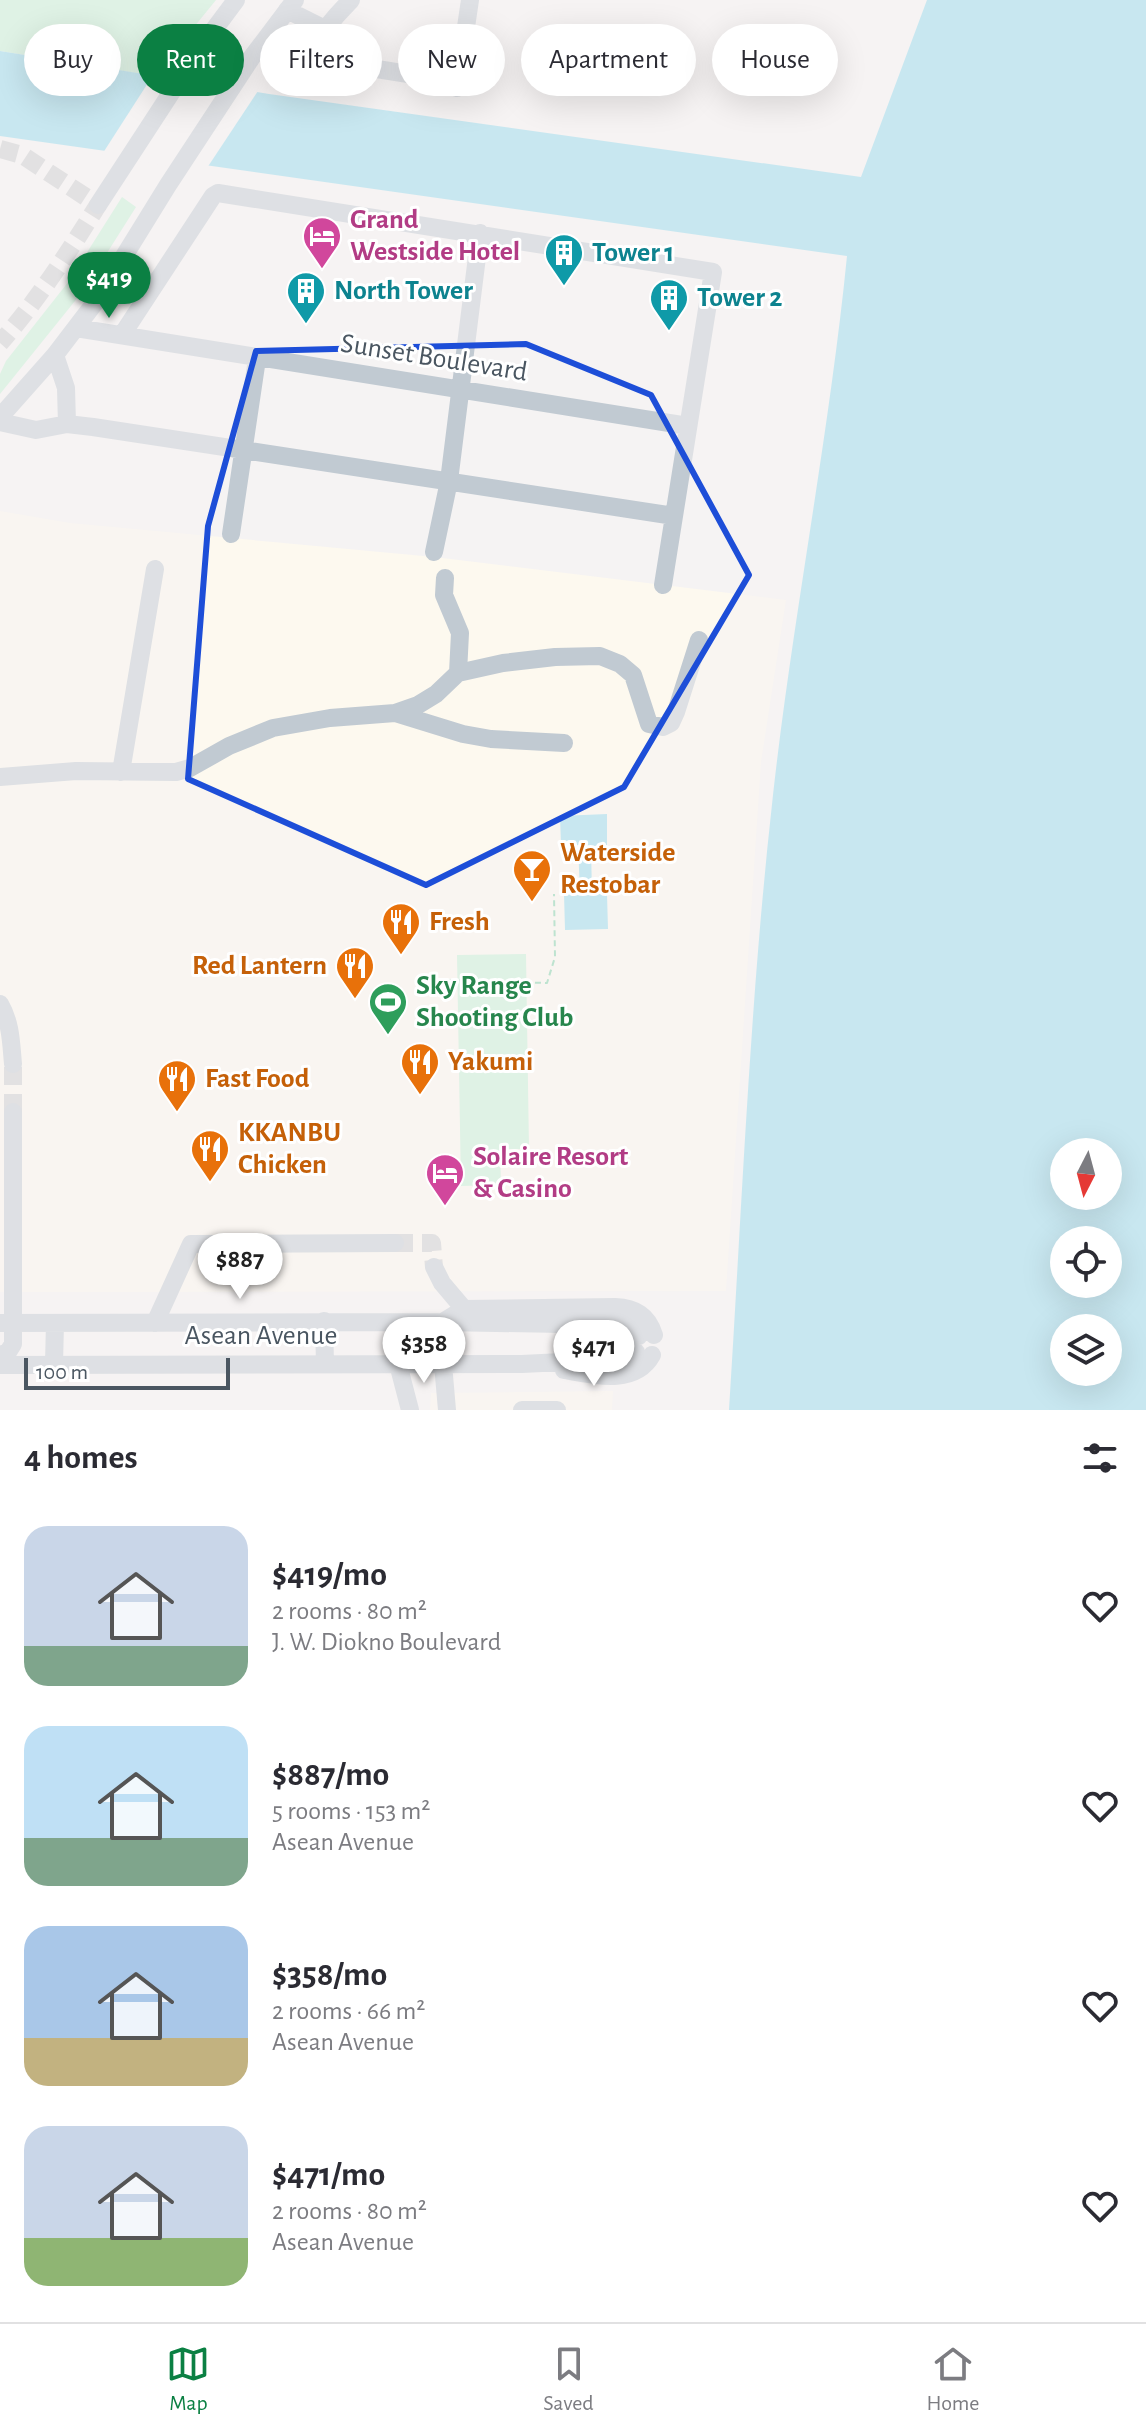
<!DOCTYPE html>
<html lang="en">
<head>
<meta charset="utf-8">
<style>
  body { margin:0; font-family:"Alegreya Sans",sans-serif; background:#f2f2f3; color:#2b2b33; height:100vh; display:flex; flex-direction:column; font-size:30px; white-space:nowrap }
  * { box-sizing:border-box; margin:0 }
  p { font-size:26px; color:#7c7c81 }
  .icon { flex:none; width:44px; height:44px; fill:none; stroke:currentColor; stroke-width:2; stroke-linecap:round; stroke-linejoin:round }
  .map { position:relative; height:1410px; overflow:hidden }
  .side { display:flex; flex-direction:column; background:#fff; flex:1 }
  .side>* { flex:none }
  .guide { position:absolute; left:24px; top:24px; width:1098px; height:72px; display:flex; gap:16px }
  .needle { width:52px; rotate:186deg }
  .controls { position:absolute; left:1050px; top:1138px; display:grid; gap:16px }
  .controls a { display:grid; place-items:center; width:72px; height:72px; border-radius:50%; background:#fff; box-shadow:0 8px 32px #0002; font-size:40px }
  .scale { position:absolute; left:24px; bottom:20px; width:206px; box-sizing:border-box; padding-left:8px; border:4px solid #4a5661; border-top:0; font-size:22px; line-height:28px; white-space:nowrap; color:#4a5661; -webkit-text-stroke:6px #fff; paint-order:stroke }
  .price { position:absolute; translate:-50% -68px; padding:0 18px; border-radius:28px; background:#fff; color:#222; font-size:26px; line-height:52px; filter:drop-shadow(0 2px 4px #0008) }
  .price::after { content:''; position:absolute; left:50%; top:48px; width:24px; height:18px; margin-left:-12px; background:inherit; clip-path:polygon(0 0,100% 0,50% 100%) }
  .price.on { background:#0b8043; color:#fff }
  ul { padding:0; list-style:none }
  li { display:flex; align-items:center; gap:24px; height:200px; padding:0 24px }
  li span { display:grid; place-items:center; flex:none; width:224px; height:160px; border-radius:24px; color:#555 }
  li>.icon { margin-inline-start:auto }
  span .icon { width:96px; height:96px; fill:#fffc; stroke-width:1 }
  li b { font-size:34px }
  h2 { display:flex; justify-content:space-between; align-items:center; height:96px; padding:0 24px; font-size:34px }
  .chip { padding:0 28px; border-radius:36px; background:#fff; box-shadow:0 8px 32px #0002; font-size:28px; line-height:72px }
  .chip.on { background:#0b8043; color:#fff }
  .menu { display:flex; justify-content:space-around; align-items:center; height:112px; border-top:2px solid #e1e1e2; background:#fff; font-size:22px; color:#7c7c81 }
  .menu a { display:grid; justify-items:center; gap:4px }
  .menu .on { color:#0b8043 }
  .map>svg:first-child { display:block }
  .commercial { fill:#fdf9ef }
  .green { fill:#c3f1d5 }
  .water { fill:#90daee; fill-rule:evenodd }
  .pier { fill:#f5f3f3 }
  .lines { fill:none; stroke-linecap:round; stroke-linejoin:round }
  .minor-tunnel { stroke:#caccce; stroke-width:18; stroke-dasharray:18 9; stroke-linecap:butt }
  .path { stroke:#7ad0a6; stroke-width:2; stroke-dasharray:6 4; stroke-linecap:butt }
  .minor { stroke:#c1cad2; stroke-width:18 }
  .marked { fill:none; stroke:#1d4ed8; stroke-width:6; stroke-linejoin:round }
  .labels { text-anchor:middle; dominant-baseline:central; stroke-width:6; stroke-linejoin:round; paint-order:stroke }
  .hotel-label { font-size:28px; font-weight:bold; fill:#b23c85; stroke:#fff; text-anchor:start }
  .culture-label { font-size:28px; font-weight:bold; fill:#0d838f; stroke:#fff; text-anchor:start }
  .street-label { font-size:28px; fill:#4a5661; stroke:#fff }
  .food-label { font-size:28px; font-weight:bold; fill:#c56008; stroke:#fff; text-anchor:start }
  .leisure-label { font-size:28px; font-weight:bold; fill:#27864d; stroke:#fff; text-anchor:start }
</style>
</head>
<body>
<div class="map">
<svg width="1146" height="1410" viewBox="0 0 1146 1410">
  <rect width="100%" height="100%" fill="#f5f3f3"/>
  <path class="commercial" d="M0,511L70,523L434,557L786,600L761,762L726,1291L0,1292Z
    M613,1391L612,1410H430L431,1393Z"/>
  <path class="green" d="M0,0H216L154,76L0,51Z
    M122,197L136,207L83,291L0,394V374L6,361L69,281Z
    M526,954L529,1149H500L501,1185L461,1186L457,955Z"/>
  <path class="water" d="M927,0H1146V1410H729C742,1205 750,999 773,795C793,615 829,437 847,256L0,136V51L269,94L861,177ZM1064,1152H1108V1196H1064ZM1064,1240H1108V1284H1064ZM1064,1328H1108V1372H1064Z
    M607,814V846L591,847L592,894H607L608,929L565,930L564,894L580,893L578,845H561L560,816Z"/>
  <path class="pier" d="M155,72L260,88L205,171L101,156Z"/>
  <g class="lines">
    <path class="minor-tunnel" d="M0,149L22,155L98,205C68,253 38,300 0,343
      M13,1112V1064
      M395,1243H432L434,1267"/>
    <path class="path" d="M445,980L547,983L555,957L554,894"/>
    <path class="minor" d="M351,0C337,16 308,39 326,61L440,79
      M287,10L325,29
      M457,88L470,0
      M98,205L201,47L236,0
      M76,328L688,426
      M122,335L213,196L218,193L713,272L663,585
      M55,355L66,388L67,424
      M0,417L55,355L97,300L168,185L252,57L295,0
      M0,422L36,430L67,424L93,427L674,516
      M231,534L257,359
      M434,552L449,481L480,233
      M445,578L444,595L460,633L458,673
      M395,713L463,734L491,739L564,743
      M121,772L155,569
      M0,777L76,771L176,772L190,768L229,746L273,728L330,718L395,713L418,705L436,694L458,673L503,663L555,657L600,656L620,664L633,675L649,724L663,727L671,723L676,712L699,640
      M0,1004C11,1023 11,1042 13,1064
      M434,1267L442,1283L464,1309
      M324,1321L325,1364
      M443,1322L620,1325L632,1327L639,1336
      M0,1323L443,1322L464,1309L615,1307C635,1308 648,1315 654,1335
      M155,1323L191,1244L395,1243
      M0,1355L8,1352L13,1344V1112
      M54,1364L55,1323
      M398,1364L410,1410
      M443,1364L447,1410
      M0,1365L522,1364L622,1359L636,1352
      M564,1370C593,1375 635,1386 652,1355
      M522,1410H557"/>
  </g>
  <path d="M0 0H1146V1410H0ZM526,344L651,395L749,575L624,787L426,885L188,779L208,526L256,351Z" fill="#f5f3f3" fill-opacity=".55" fill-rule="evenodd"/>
  <path class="marked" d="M526,344L651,395L749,575L624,787L426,885L188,779L208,526L256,351Z"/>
  <defs>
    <g id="hotel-pin" transform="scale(2)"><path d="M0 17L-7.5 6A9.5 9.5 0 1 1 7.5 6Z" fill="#d1479c" stroke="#fff"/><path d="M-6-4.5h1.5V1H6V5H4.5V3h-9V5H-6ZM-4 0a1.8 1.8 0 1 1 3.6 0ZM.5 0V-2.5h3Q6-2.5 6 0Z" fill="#fff"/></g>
    <g id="building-pin" transform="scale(2)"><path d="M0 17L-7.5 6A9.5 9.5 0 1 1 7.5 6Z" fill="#0f9aa8" stroke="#fff"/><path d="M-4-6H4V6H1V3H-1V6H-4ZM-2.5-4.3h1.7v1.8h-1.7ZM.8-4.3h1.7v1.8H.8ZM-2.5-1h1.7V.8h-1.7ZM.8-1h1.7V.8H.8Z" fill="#fff"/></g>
    <g id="bar-pin" transform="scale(2)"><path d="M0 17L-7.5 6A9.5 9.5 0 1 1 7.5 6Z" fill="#e8710a" stroke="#fff"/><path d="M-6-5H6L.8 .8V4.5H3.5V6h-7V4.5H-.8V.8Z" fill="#fff"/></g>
    <g id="restaurant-pin" transform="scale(2)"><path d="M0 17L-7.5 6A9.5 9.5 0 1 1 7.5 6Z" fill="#e8710a" stroke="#fff"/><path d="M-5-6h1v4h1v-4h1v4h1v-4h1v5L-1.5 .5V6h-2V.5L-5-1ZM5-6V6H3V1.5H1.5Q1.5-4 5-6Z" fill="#fff"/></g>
    <g id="stadium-pin" transform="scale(2)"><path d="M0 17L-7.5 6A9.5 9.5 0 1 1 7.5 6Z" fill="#2e9e5b" stroke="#fff"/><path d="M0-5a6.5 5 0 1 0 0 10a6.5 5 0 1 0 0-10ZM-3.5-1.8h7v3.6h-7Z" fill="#fff"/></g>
  </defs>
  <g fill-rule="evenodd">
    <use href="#hotel-pin" x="322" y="236"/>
    <use href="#building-pin" x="564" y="253"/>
    <use href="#building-pin" x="306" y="291"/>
    <use href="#building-pin" x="669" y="298"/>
    <use href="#bar-pin" x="532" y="869"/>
    <use href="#restaurant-pin" x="401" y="922"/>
    <use href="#restaurant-pin" x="355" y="966"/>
    <use href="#stadium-pin" x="388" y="1002"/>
    <use href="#restaurant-pin" x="420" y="1062"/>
    <use href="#restaurant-pin" x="177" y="1079"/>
    <use href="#restaurant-pin" x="210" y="1149"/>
    <use href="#hotel-pin" x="445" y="1173"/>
  </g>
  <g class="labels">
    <g class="hotel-label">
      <text x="350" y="220">Grand<tspan x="350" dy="32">Westside Hotel</tspan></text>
      <text x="473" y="1157">Solaire Resort<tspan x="473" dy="32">&amp; Casino</tspan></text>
    </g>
    <g class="culture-label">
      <text x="592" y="253">Tower 1</text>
      <text x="334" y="291">North Tower</text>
      <text x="697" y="298">Tower 2</text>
    </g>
    <g class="street-label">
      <text transform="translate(434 358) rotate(9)">Sunset Boulevard</text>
      <text x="261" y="1336">Asean Avenue</text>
    </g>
    <g class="food-label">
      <text x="560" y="853">Waterside<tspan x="560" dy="32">Restobar</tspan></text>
      <text x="429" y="922">Fresh</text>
      <text x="327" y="966" text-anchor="end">Red Lantern</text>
      <text x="448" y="1062">Yakumi</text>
      <text x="205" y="1079">Fast Food</text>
      <text x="238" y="1133">KKANBU<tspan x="238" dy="32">Chicken</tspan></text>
    </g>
    <g class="leisure-label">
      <text x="416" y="986">Sky Range<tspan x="416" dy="32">Shooting Club</tspan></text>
    </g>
  </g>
</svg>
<div class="controls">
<a><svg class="needle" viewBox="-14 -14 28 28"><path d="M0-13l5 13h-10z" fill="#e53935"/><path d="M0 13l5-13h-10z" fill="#7c7c81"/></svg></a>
<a><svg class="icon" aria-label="locate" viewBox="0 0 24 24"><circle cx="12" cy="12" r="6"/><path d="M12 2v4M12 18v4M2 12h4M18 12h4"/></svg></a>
<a><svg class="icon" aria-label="layers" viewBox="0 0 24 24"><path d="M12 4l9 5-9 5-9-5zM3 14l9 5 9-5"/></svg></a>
</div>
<div class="scale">100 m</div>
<b class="price on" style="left:109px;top:320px">$419</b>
<b class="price" style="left:240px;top:1301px">$887</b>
<b class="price" style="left:424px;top:1385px">$358</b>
<b class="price" style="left:594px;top:1388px">$471</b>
<div class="guide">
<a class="chip">Buy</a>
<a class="chip on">Rent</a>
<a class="chip">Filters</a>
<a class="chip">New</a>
<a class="chip">Apartment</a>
<a class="chip">House</a>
</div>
</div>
<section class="side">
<h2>4 homes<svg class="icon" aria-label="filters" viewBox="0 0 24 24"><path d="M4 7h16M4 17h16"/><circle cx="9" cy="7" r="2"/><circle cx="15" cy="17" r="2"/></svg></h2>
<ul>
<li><span style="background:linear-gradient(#c9d6e8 75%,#7fa58c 0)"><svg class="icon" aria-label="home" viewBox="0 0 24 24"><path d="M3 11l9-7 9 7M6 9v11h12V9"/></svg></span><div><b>$419/mo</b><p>2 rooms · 80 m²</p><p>J. W. Diokno Boulevard</p></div><svg class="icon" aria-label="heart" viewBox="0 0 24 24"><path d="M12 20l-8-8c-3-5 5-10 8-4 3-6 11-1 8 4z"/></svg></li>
<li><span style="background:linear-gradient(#bfe0f5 70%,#7fa58c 0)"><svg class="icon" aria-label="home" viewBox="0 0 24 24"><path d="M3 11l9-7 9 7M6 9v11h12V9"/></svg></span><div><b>$887/mo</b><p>5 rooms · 153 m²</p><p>Asean Avenue</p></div><svg class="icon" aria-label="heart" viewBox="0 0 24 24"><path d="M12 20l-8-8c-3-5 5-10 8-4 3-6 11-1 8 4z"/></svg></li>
<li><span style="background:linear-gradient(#a9c7e8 70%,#c2b280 0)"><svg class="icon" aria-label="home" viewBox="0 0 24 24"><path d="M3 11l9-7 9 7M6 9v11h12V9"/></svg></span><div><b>$358/mo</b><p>2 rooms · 66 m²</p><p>Asean Avenue</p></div><svg class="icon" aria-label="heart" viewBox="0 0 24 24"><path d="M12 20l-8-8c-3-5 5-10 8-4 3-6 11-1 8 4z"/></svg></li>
<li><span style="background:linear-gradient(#c9d6e8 70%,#8fb573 0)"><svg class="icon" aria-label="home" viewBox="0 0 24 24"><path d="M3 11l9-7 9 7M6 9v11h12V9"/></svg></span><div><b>$471/mo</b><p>2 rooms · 80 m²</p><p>Asean Avenue</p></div><svg class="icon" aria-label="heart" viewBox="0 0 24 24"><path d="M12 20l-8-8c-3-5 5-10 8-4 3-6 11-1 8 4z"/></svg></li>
</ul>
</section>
<nav class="menu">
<a class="on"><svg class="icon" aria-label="map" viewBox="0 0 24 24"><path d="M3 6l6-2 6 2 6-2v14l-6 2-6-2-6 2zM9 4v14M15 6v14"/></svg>Map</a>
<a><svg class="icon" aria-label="saved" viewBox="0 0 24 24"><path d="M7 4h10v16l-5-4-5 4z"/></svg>Saved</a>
<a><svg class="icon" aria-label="home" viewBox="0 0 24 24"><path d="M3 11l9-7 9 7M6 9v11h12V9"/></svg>Home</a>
</nav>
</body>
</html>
